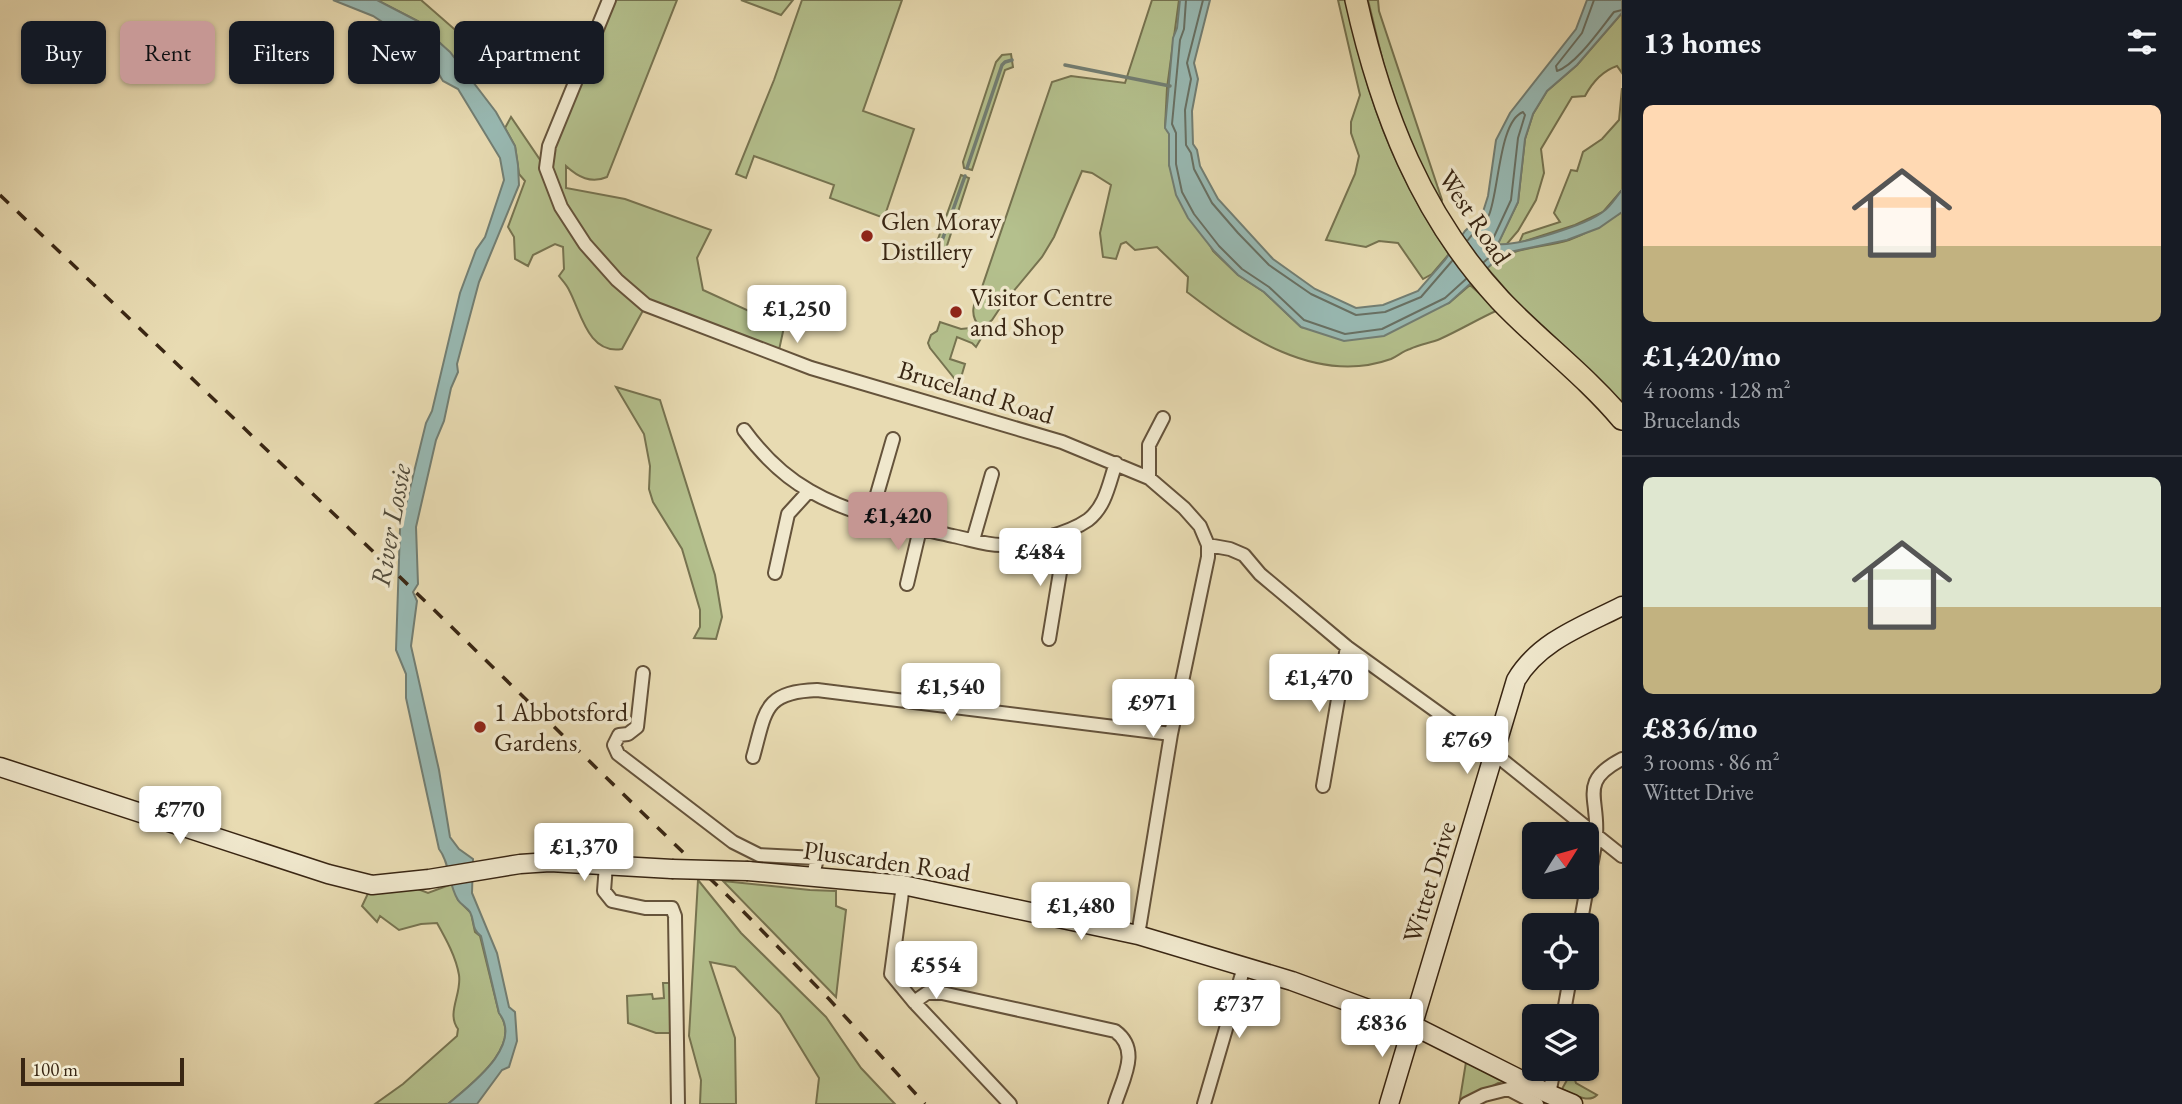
<!DOCTYPE html>
<html lang="en">
<head>
<meta charset="utf-8">
<style>
  body { margin:0; font-family:"EB Garamond",serif; background:#242831; color:#f1f3f6; height:100vh; display:flex; flex-direction:column; font-size:26px; white-space:nowrap }
  * { box-sizing:border-box; margin:0 }
  p { font-size:23px; color:#9ea1a6 }
  .icon { flex:none; width:38px; height:38px; fill:none; stroke:currentColor; stroke-width:2; stroke-linecap:round; stroke-linejoin:round }
  .map { position:relative; flex:1; overflow:hidden }
  .sheet { display:flex; flex-direction:column; background:#171b24; width:560px }
  .sheet>* { flex:none }
  .banner { position:absolute; left:21px; top:21px; width:665px; height:63px; display:flex; gap:14px }
  .needle { width:46px; rotate:53deg }
  .fabs { position:absolute; left:1522px; top:822px; display:grid; gap:14px }
  .fabs a { display:grid; place-items:center; width:77px; height:77px; border-radius:10px; background:#171b24; box-shadow:0 2px 5px #0004; font-size:35px }
  .scale { position:absolute; left:21px; bottom:18px; width:163px; box-sizing:border-box; padding-left:7px; border:4px solid #392613; border-top:0; font-size:19px; line-height:24px; white-space:nowrap; color:#392613; -webkit-text-stroke:5px #f0e8cd; paint-order:stroke }
  .price { position:absolute; translate:-50% -60px; padding:0 16px; border-radius:7px; background:#fff; color:#222; font-size:23px; line-height:46px; filter:drop-shadow(0 2px 4px #0008) }
  .price::after { content:''; position:absolute; left:50%; top:42px; width:21px; height:16px; margin-left:-10px; background:inherit; clip-path:polygon(0 0,100% 0,50% 100%) }
  .price.current { background:#c59692; color:#111 }
  ul { padding:0; list-style:none }
  li { display:grid; align-content:center; gap:14px; height:371px; padding:0 21px }
  li+li { border-top:2px solid #363941 }
  li span { display:grid; place-items:center; height:217px; border-radius:10px; color:#555 }
  li>.icon { margin-inline-start:auto }
  span .icon { width:126px; height:126px; fill:#fffc; stroke-width:1 }
  li b { font-size:30px }
  h2 { display:flex; justify-content:space-between; align-items:center; height:84px; padding:0 21px; font-size:30px }
  .pill { padding:0 24px; border-radius:10px; background:#171b24; box-shadow:0 2px 5px #0004; font-size:24px; line-height:63px }
  .pill.current { background:#c59692; color:#111 }
  main { display:flex; flex:1; min-height:0 }
  .map>svg:first-child { display:block }
  .green { fill:#b4c08d; stroke:#767350; stroke-width:2 }
  .water { fill:#98b9b3; stroke:#727e73; stroke-width:2 }
  .lines { fill:none; stroke-linecap:round; stroke-linejoin:round }
  .shore { stroke:#687063; stroke-width:2 }
  .stream { stroke:#727e73; stroke-width:3.5 }
  .street-casing { stroke:#65533b; stroke-width:16 }
  .secondary-casing { stroke:#392613; stroke-width:21 }
  .highway-casing { stroke:#392613; stroke-width:24 }
  .street { stroke:#f0e8cd; stroke-width:12 }
  .secondary { stroke:#f0e8cd; stroke-width:18 }
  .highway { stroke:#e8dbb2; stroke-width:21 }
  .rail { stroke:#392613; stroke-width:3.5; stroke-dasharray:12 12; stroke-linecap:butt }
  .secondary-bridge-casing { stroke:#392613; stroke-width:21; stroke-linecap:butt }
  .secondary-bridge { stroke:#f0e8cd; stroke-width:18 }
  .poi-dot { fill:#8f2418; stroke:#f0e8cd; stroke-width:2.5 }
  .labels { text-anchor:middle; dominant-baseline:central; stroke-width:7; stroke-linejoin:round; paint-order:stroke }
  .street-label { font-size:26px; fill:#392613; stroke:#f0e8cd }
  .poi-label { font-size:26px; fill:#392613; stroke:#f0e8cd; text-anchor:start }
  .water-label { font-size:28px; font-style:italic; fill:#514b3b; stroke:#f0e8cd }
</style>
</head>
<body>
<main>
<div class="map">
<svg width="1622" height="1104" viewBox="0 0 1622 1104">
  <rect width="100%" height="100%" fill="#e8dbb2"/>
  <filter id="stains"><feTurbulence type="fractalNoise" baseFrequency=".00286" numOctaves="4"/><feColorMatrix values="0 0 0 0 .2 0 0 0 0 .09 0 0 0 0 .02 0 0 0 .5 -.17"/></filter>
  <radialGradient id="worn" r=".72"><stop offset=".6" stop-color="#630" stop-opacity="0"/><stop offset="1" stop-color="#630" stop-opacity=".3"/></radialGradient>
  <path class="green" d="M377,0H421L476,48L468,57L474,64L466,74C459,63 430,35 429,27Z
    M609,0H677L607,177C591,184 578,177 566,166V188L625,199L711,230L697,258L703,290L784,327L779,350L646,305L622,349C588,355 581,312 569,290C567,285 562,280 559,276L564,269L563,247L555,244L533,255L528,266L515,259L514,237L508,227L525,181L519,174L515,146L505,128L511,117L545,167Z
    M741,0H793L781,15Z
    M802,0H902L863,111L914,129L884,218L830,198L834,185L754,156L746,178L736,174L774,80Z
    M1152,0H1179L1167,88L1165,127L1169,133V165L1213,251L1238,275L1264,292L1301,327L1312,329L1449,303L1470,285L1498,310C1478,319 1460,330 1440,339C1431,343 1420,344 1410,349C1403,351 1398,356 1391,359C1316,386 1243,335 1187,292L1188,277L1157,247L1135,250L1126,242L1121,244L1116,259L1103,257L1100,233L1111,185L1092,173L1082,171L1054,237L1042,257L1002,305L992,320L984,326L986,330L976,347L972,343L957,337L950,359L965,364L960,381L962,388L930,348L928,343L931,335L937,331L940,322L961,329L980,327C969,315 973,303 981,290L1052,82L1071,76L1125,83Z
    M1338,0H1348C1355,30 1360,60 1369,89C1387,149 1414,203 1449,254L1432,274L1423,279L1398,243L1379,241L1366,247L1326,240L1355,174L1359,156L1351,133V122L1360,95Z
    M1368,0H1378L1379,11L1442,200L1439,207L1409,144L1384,66Z
    M1622,13V73L1617,66C1602,71 1592,83 1585,96L1572,97L1541,149L1544,173L1536,200L1518,231L1506,245H1497L1518,202L1525,139L1533,114L1547,91L1577,65Z
    M1011,54L1013,67L1005,70L972,170L964,168L963,162L996,62L1002,55Z
    M1622,88V190L1603,212L1575,225L1519,243L1523,234L1560,222L1554,213L1571,170L1577,171L1583,152L1602,139L1619,120Z
    M961,175L969,178L942,261L935,259L933,253Z
    M1622,212V403L1602,382L1519,305L1487,268C1509,246 1540,249 1569,240C1589,233 1604,223 1622,212Z
    M616,387L660,400L715,575L722,617L716,639L694,638L700,627V610L682,549L653,502L649,489L650,466L644,434Z
    M698,880L741,933L826,1017L861,1068L895,1104H816L819,1078L780,1014L735,967L710,962L735,1038L736,1104H700L701,1080L689,1036Z
    M723,881L810,890L836,891V906L846,910L836,997Z
    M402,883L428,893L452,884L458,900L471,913L475,932L480,936L499,1013C524,1046 470,1085 448,1104H375L403,1084L457,1036L458,1029C446,1013 462,994 459,975C456,957 446,939 437,923L421,924L399,930L380,916L377,922L362,906L372,885Z
    M663,983H673V1033H656L628,1023L627,996L652,994L653,999L664,998Z
    M1466,1062L1502,1081L1465,1101L1460,1099Z
    M1572,1071L1576,1083L1597,1095C1588,1104 1573,1094 1562,1089Z"/>
  <path class="water" d="M333,0H377L429,27L430,34L450,52L496,112L515,146L518,165L519,185L479,282L457,364L458,372L451,388L444,421L436,440L416,527L418,584L413,592L417,601L411,646L439,770L450,837L459,849L473,859L472,893L497,953L509,1007L515,1012L517,1041L509,1067L502,1070L477,1104H448C470,1085 524,1046 499,1013L481,936C471,929 475,921 470,912C467,907 461,905 458,900C448,884 450,863 439,849L406,698V674L396,650L400,529L426,423L432,411L460,293L476,250L485,237L504,180L500,158L458,89L443,81L432,63L396,31L373,16Z
    M1180,0H1210L1194,63L1198,79L1192,111L1193,144L1197,150L1200,166L1218,199L1273,259L1315,289L1356,308L1383,305L1418,291L1445,260L1465,231L1482,215L1488,196L1496,140L1510,113L1576,29L1587,0H1622V13L1577,65L1547,91L1533,114L1525,139L1518,202L1498,244C1519,246 1587,225 1604,211C1611,206 1616,197 1622,190V212L1599,228L1567,240L1510,252L1494,262L1449,303L1384,336L1344,341L1301,327L1264,292L1238,275L1214,251L1188,218L1176,195L1169,165V134L1165,128L1173,38L1177,28Z"/>
  <g class="lines">
    <path class="shore" d="M1186,0L1184,29L1180,40L1172,124L1176,133V164L1182,192L1194,214L1219,246L1242,269L1269,287L1304,320L1345,334L1382,329L1445,298L1466,279
      M1203,0L1187,63L1191,79L1185,110L1186,145L1191,153L1194,169L1212,203L1238,233L1269,265L1311,294L1356,315L1385,312L1421,297L1452,261
      M1594,0L1582,33L1556,66L1557,71C1576,65 1601,28 1614,12L1622,10
      M1468,240C1474,231 1485,225 1489,215C1499,191 1499,121 1523,112L1525,115L1518,138L1511,200L1492,241L1494,253L1484,262"/>
    <path class="stream" d="M1065,65L1170,86
      M967,168L1002,65L1005,62L1012,60
      M938,252L965,176"/>
    <g class="street-casing">
      <path id="street" d="M609,0L549,146L546,168L561,207L585,244L617,280L646,305L811,368L1062,442L1149,478L1184,508L1200,526L1208,545V557L1171,734L1138,935
        M744,430C763,456 783,476 810,491C853,516 905,525 953,536C969,539 985,545 1001,545C1025,545 1068,534 1088,520C1106,506 1109,483 1116,463
        M1149,478V445L1163,418
        M871,515L893,439
        M973,540L992,474
        M1208,545L1230,549L1244,555L1260,574L1347,647L1486,747L1622,856
        M775,573L788,514L809,491
        M907,584L920,529
        M1049,639L1062,560L1054,535
        M643,673L637,727L628,734L619,735L614,745L618,754L733,842L759,855L817,858L813,876
        M753,757C766,711 763,692 817,690L1171,734
        M1323,786L1347,647
        M606,865L604,891L612,901L645,908H672L675,916L678,1104
        M903,885L891,974L914,1002L1010,1104
        M1587,885C1590,869 1595,851 1596,835C1599,797 1578,782 1622,759
        M1580,926L1587,887
        M914,1002L927,993H942L1115,1031C1141,1050 1123,1078 1115,1104
        M1563,1017L1570,978
        M1549,1094L1554,1069
        M1204,1104L1244,967
        M1466,1104L1484,1095L1508,1089L1537,1104"/>
    </g>
    <g class="secondary-casing">
      <path id="secondary" d="M0,767L328,874L372,885L429,879L520,864L550,862L672,869
        M748,871L903,885L1138,935L1292,981L1412,1025L1549,1094L1573,1104
        M1389,1104L1516,680C1539,641 1583,626 1622,606"/>
    </g>
    <g class="highway-casing">
      <path id="highway" d="M1356,0C1381,112 1421,215 1500,300C1539,341 1585,375 1622,419"/>
    </g>
    <use href="#street" class="street"/>
    <use href="#secondary" class="secondary"/>
    <use href="#highway" class="highway"/>
    <path class="rail" d="M0,195L426,602L733,901L829,999L925,1104"/>
    <g class="secondary-bridge-casing">
      <path id="secondary-bridge" d="M672,869L748,871"/>
    </g>
    <use href="#secondary-bridge" class="secondary-bridge"/>
  </g>
  <g class="poi-dot">
    <circle cx="867" cy="236" r="7"/>
    <circle cx="956" cy="312" r="7"/>
    <circle cx="480" cy="727" r="7"/>
  </g>
  <g class="labels">
    <g class="street-label">
      <text transform="translate(1475 217) rotate(56)">West Road</text>
      <text transform="translate(976 392) rotate(17)">Bruceland Road</text>
      <text transform="translate(887 861) rotate(8)">Pluscarden Road</text>
      <text transform="translate(1429 882) rotate(-73)">Wittet Drive</text>
    </g>
    <g class="poi-label">
      <text x="881" y="221">Glen Moray<tspan x="881" dy="30">Distillery</tspan></text>
      <text x="970" y="297">Visitor Centre<tspan x="970" dy="30">and Shop</tspan></text>
      <text x="494" y="712">1 Abbotsford<tspan x="494" dy="30">Gardens</tspan></text>
    </g>
    <g class="water-label">
      <text transform="translate(390 525) rotate(-80)">River Lossie</text>
    </g>
  </g>
  <rect width="100%" height="100%" filter="url(#stains)"/>
  <rect width="100%" height="100%" fill="url(#worn)"/>
</svg>
<div class="fabs">
<a><svg class="needle" viewBox="-14 -14 28 28"><path d="M0-13l5 13h-10z" fill="#e53935"/><path d="M0 13l5-13h-10z" fill="#9ea1a6"/></svg></a>
<a><svg class="icon" aria-label="locate" viewBox="0 0 24 24"><circle cx="12" cy="12" r="6"/><path d="M12 2v4M12 18v4M2 12h4M18 12h4"/></svg></a>
<a><svg class="icon" aria-label="layers" viewBox="0 0 24 24"><path d="M12 4l9 5-9 5-9-5zM3 14l9 5 9-5"/></svg></a>
</div>
<div class="scale">100 m</div>
<b class="price" style="left:797px;top:345px">£1,250</b>
<b class="price current" style="left:898px;top:552px">£1,420</b>
<b class="price" style="left:1040px;top:588px">£484</b>
<b class="price" style="left:1319px;top:714px">£1,470</b>
<b class="price" style="left:951px;top:723px">£1,540</b>
<b class="price" style="left:1153px;top:739px">£971</b>
<b class="price" style="left:1467px;top:776px">£769</b>
<b class="price" style="left:180px;top:846px">£770</b>
<b class="price" style="left:584px;top:883px">£1,370</b>
<b class="price" style="left:1081px;top:942px">£1,480</b>
<b class="price" style="left:936px;top:1001px">£554</b>
<b class="price" style="left:1239px;top:1040px">£737</b>
<b class="price" style="left:1382px;top:1059px">£836</b>
<div class="banner">
<a class="pill">Buy</a>
<a class="pill current">Rent</a>
<a class="pill">Filters</a>
<a class="pill">New</a>
<a class="pill">Apartment</a>
</div>
</div>
<section class="sheet">
<h2>13 homes<svg class="icon" aria-label="filters" viewBox="0 0 24 24"><path d="M4 7h16M4 17h16"/><circle cx="9" cy="7" r="2"/><circle cx="15" cy="17" r="2"/></svg></h2>
<ul>
<li><span style="background:linear-gradient(#ffd9b3 65%,#c2b280 0)"><svg class="icon" aria-label="home" viewBox="0 0 24 24"><path d="M3 11l9-7 9 7M6 9v11h12V9"/></svg></span><div><b>£1,420/mo</b><p>4 rooms · 128 m²</p><p>Brucelands</p></div></li>
<li><span style="background:linear-gradient(#dfe7d0 60%,#c2b280 0)"><svg class="icon" aria-label="home" viewBox="0 0 24 24"><path d="M3 11l9-7 9 7M6 9v11h12V9"/></svg></span><div><b>£836/mo</b><p>3 rooms · 86 m²</p><p>Wittet Drive</p></div></li>
</ul>
</section>
</main>
</body>
</html>
